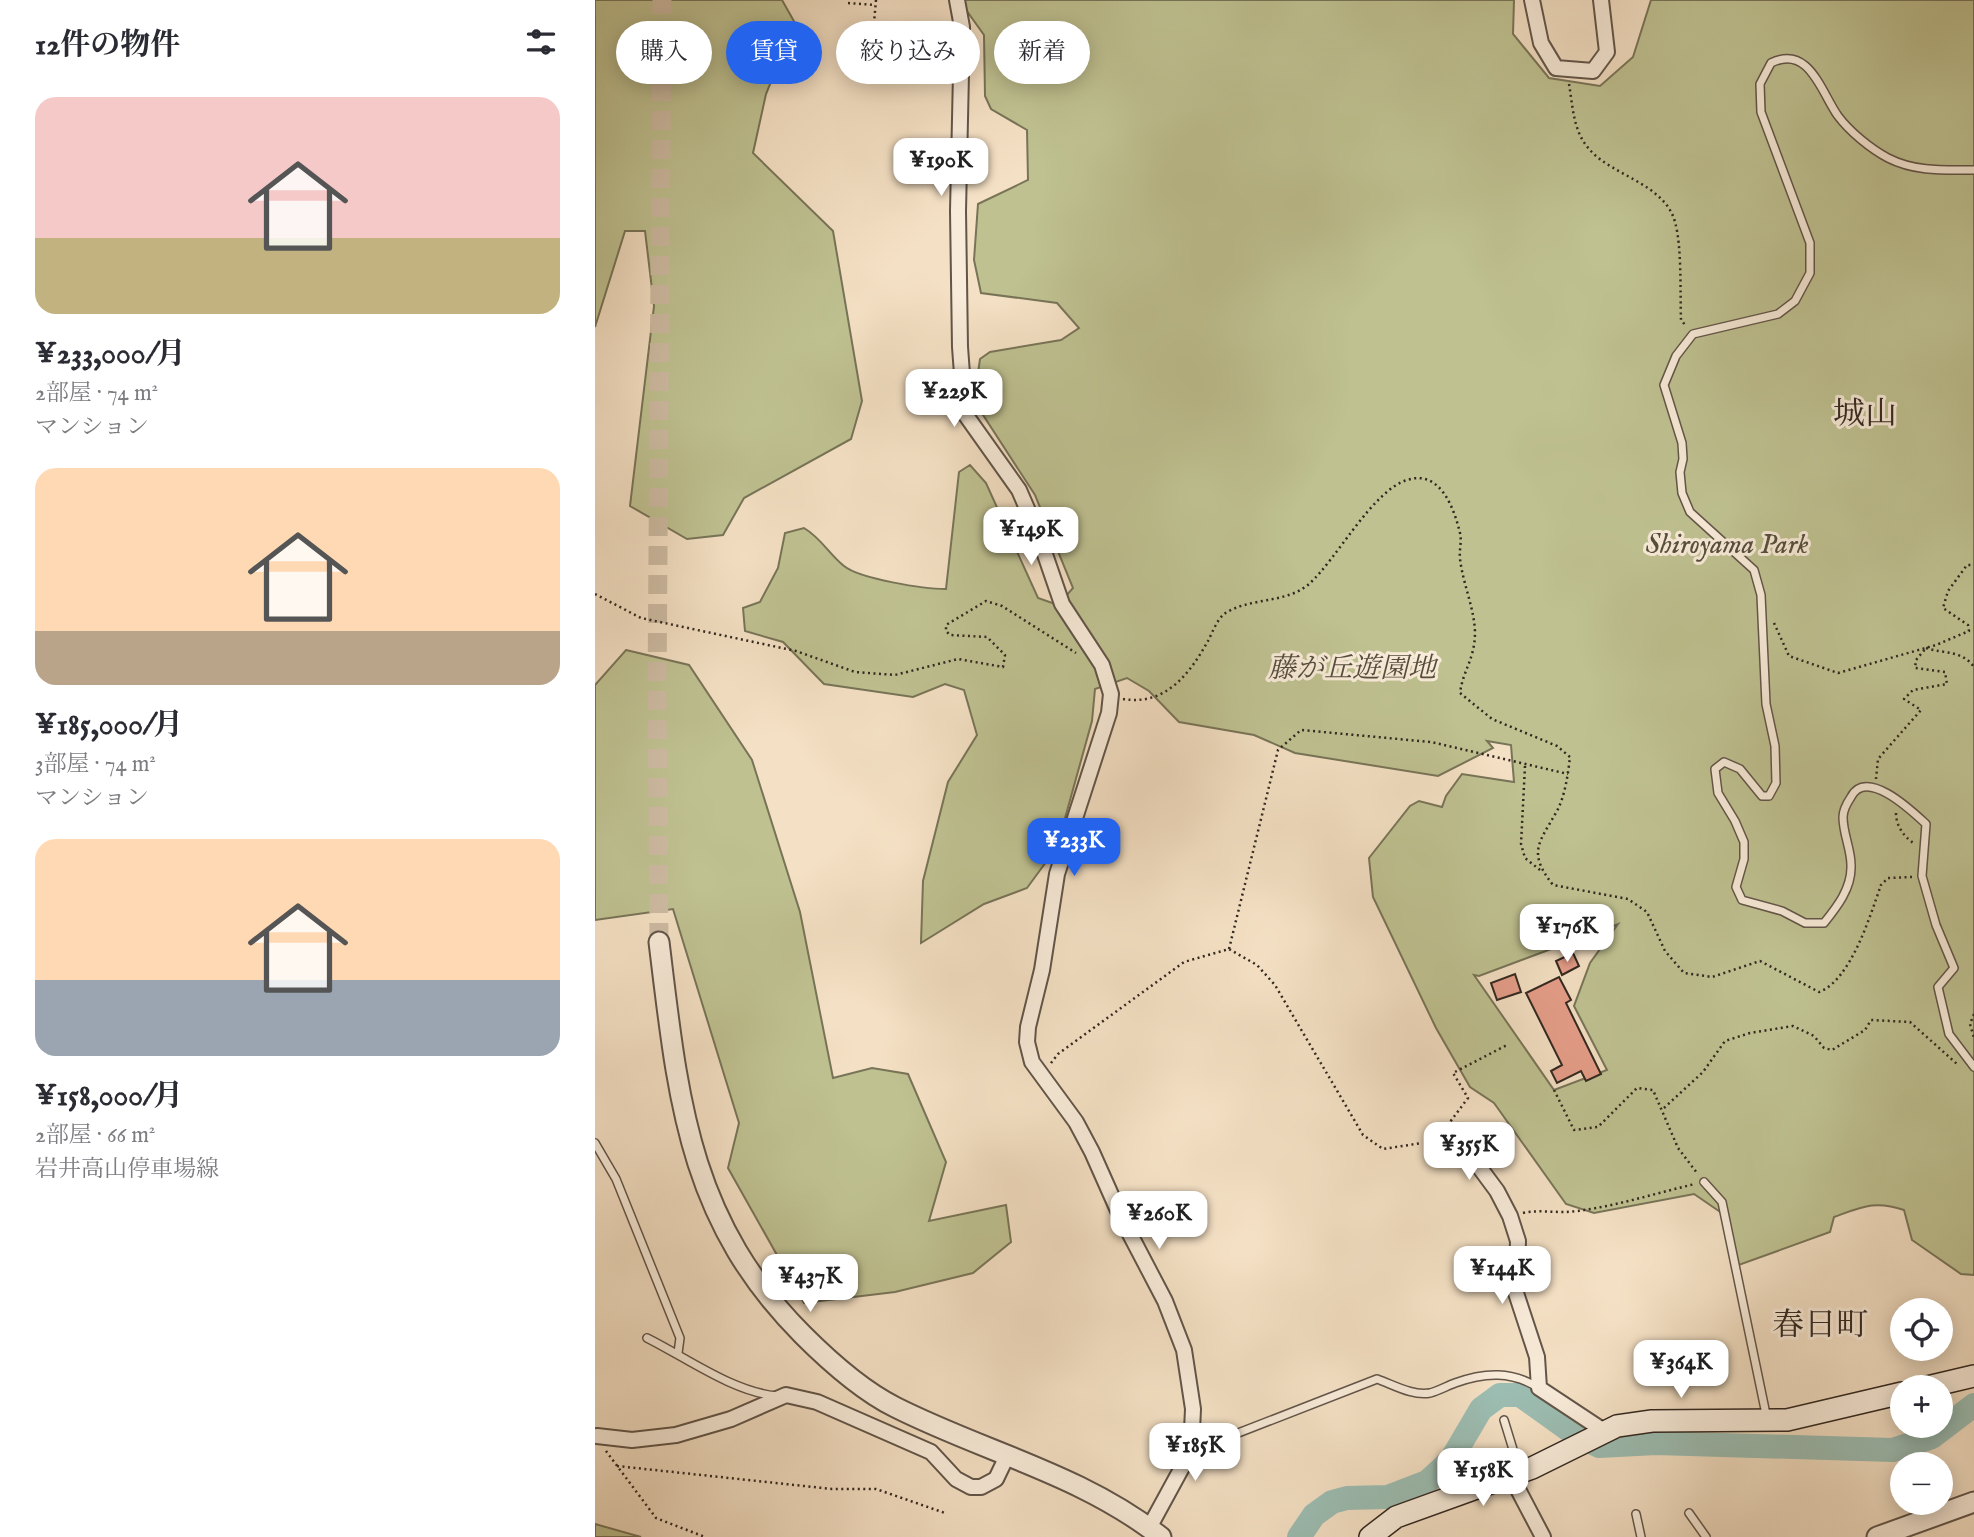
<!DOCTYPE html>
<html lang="ja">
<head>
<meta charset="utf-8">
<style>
  body { margin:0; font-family:"IM FELL English","Noto Serif JP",serif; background:#f2f2f3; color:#2b2b33; height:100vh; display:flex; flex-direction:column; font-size:26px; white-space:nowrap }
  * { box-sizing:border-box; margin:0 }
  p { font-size:23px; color:#7c7c81 }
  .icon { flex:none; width:38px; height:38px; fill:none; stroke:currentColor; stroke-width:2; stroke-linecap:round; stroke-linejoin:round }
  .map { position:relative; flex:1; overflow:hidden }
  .panel { display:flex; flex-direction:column; background:#fff; width:595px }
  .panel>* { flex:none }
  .banner { position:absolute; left:21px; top:21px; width:665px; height:63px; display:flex; gap:14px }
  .controls { position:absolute; left:1295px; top:1298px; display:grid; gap:14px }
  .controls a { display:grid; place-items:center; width:63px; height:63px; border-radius:50%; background:#fff; box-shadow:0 4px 18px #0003; font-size:35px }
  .price { position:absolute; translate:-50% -60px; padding:0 16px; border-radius:14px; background:#fff; color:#222; font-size:23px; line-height:46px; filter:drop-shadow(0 2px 4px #0008) }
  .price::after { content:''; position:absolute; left:50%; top:42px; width:21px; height:16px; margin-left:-10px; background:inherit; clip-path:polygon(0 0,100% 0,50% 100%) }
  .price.selected { background:#2563eb; color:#fff }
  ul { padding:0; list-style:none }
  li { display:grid; align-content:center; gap:14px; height:371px; padding:0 35px }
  li span { display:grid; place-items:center; height:217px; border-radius:21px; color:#555 }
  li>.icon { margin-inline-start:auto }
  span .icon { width:126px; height:126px; fill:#fffc; stroke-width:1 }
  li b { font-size:30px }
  h2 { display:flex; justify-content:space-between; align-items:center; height:84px; padding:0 35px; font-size:30px }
  .chip { padding:0 24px; border-radius:32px; background:#fff; box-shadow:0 4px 18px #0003; font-size:24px; line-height:63px }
  .chip.selected { background:#2563eb; color:#fff }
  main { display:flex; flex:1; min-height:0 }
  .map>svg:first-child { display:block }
  .green { fill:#bfc191; stroke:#787458; stroke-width:2; fill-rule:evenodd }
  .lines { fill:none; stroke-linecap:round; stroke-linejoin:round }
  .river { stroke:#9cbdb2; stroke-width:24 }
  .building { fill:#e69e8a; stroke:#322720; stroke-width:2 }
  .tertiary-tunnel { stroke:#cdbba3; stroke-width:19; stroke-dasharray:19 10; stroke-linecap:butt }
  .service-casing { stroke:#625549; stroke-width:10 }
  .minor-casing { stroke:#625549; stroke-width:18 }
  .tertiary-casing { stroke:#625549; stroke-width:23 }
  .secondary-casing { stroke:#322720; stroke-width:24 }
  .path { stroke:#322720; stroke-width:2.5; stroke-dasharray:2 3.5; stroke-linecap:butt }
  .service { stroke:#f8ebd9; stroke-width:7 }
  .minor { stroke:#f8ebd9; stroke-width:14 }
  .tertiary { stroke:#f8ebd9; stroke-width:19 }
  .secondary { stroke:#f8ebd9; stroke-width:21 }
  .labels { text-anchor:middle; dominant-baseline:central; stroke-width:6; stroke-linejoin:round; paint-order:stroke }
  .park-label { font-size:28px; font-style:italic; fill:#554e3c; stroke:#f8ebd9 }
  .quarter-label { font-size:32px; fill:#322720; stroke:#f8ebd9 }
</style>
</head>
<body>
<main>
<section class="panel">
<h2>12件の物件<svg class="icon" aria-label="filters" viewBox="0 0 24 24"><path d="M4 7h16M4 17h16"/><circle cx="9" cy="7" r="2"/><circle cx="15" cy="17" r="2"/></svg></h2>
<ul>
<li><span style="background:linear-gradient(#f6c9c9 65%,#c2b280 0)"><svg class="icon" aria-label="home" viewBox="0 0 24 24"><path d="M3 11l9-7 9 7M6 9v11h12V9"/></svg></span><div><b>¥233,000/月</b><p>2部屋 · 74 m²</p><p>マンション</p></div></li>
<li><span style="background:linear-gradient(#ffd9b3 75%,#b9a48a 0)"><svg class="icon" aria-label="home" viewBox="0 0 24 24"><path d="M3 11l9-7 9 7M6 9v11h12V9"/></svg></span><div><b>¥185,000/月</b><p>3部屋 · 74 m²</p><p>マンション</p></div></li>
<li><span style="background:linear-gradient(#ffd9b3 65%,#9aa5b1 0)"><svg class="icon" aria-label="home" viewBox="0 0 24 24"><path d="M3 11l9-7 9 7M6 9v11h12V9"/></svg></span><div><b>¥158,000/月</b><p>2部屋 · 66 m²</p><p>岩井高山停車場線</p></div></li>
</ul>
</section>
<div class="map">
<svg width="1379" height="1537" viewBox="0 0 1379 1537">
  <rect width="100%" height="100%" fill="#f4e0c4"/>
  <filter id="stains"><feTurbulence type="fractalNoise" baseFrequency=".00286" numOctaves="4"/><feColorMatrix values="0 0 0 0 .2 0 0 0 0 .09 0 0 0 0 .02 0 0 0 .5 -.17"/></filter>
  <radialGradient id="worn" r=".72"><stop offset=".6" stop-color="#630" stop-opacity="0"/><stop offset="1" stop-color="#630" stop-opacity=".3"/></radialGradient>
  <path class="green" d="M0,0H187L200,23L171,94L158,153L238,231L267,401L256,439L149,498L128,535L92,539L35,506L59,306L50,231H30L0,327Z
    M364,0H919L918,34L954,78L1005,86L1038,57L1056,0H1379V1275L1366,1274L1317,1240L1309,1210C1280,1200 1267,1207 1239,1217L1235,1232L1141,1266L1134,1218L1099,1194L999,1213L971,1204L899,1103L875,1087L841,1028L778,897L774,858L815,806L824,801L847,807L851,796L867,774L919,782L916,745L892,741L898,748L843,776L700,753L659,735L584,722L554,691L532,678L500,689L497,721L462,847L432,888L389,904L326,943L328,881L353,782L382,735L369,690L350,684L318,697L229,684L188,642L150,631L148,608L165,602L183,568L190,533L209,528C226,538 234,554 249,566C265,579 329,589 351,589L364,472L375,465L391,483L443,598L463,605L478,588L440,495L379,401L385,359L395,352L466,340L484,328L462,303L386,293L379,260L383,204L433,180L432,130L396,109L390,96L389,35ZM1023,924L995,963L979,1006L1012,1070L959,1090L879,975L884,976Z
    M31,650L94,665L157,760L205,912L238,1078L277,1068L313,1074L351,1162L334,1221L411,1205L416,1242L378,1273L300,1292L209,1303L133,1168L144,1123L78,909L0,920V685Z
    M0,1524L46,1537H0Z"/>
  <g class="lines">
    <path class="river" d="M704,1537L719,1515L737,1502L752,1498L793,1497L832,1482L856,1460L886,1409L905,1395H925L981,1435L1004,1446L1061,1443L1298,1450L1337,1437L1379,1405"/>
  </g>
  <path class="building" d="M978,953L984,966L967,975L961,961Z
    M920,974L926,992L902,1000L896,983Z
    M964,977L976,1000L971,1003L1006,1074L991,1081L986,1071L962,1083L956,1071L967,1065L931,993Z"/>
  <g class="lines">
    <path class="tertiary-tunnel" d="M64,942L62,692L67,0"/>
    <g class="service-casing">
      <path id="service" d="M1379,170C1350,170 1320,172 1293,158C1276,149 1255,132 1243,116C1226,92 1214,44 1176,63L1165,84L1166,112L1215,243V273L1200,301L1183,314L1098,334L1081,356L1069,385L1087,443L1088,459L1085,472L1087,493L1095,512L1159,570L1166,595L1171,704L1180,746L1181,783L1174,796H1167L1145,769L1129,762L1120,769L1123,793L1140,821L1149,842V859L1141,887L1147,900L1187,911L1210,923H1229C1242,907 1257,888 1256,865C1256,849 1248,834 1248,817C1248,810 1252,803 1256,797C1271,767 1317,811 1331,824L1327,876L1341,925L1359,968L1343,987L1354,1034L1379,1067
        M0,1143L21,1179L85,1338L83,1353
        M1109,1182L1127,1202L1172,1419
        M52,1338C92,1358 138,1392 182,1396
        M909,1420L924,1469
        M597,1451L782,1379C799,1385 817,1396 835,1393C843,1391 852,1386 860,1383C890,1372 917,1371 944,1388
        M1094,1513L1111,1537
        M1041,1514L1046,1537"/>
    </g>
    <g class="minor-casing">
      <path id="minor" d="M362,0L367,27L363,211L365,347L370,414L424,490L443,534L467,604L507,665L516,694L514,713L462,874L447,970L433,1027L432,1042L437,1062L481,1122L497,1152L525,1215L570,1301L589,1350L598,1409L596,1451L554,1528
        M937,0L946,43L961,68L998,71L1012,52L1006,0
        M842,1141L882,1164L902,1191L915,1216L923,1241L921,1293L942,1357L944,1388L1009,1431
        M2,1436L37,1440L81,1435L136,1419L191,1395L222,1402L336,1452L361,1479L376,1487H386L401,1479L412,1456
        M916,1476L948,1537"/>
    </g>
    <g class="tertiary-casing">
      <path id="tertiary" d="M64,942C83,1096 92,1219 208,1335C235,1362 266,1390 300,1407C389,1452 486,1474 566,1537
        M1282,1537L1379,1502"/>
    </g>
    <g class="secondary-casing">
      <path id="secondary" d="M1328,1388L1379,1376
        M775,1537L801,1517L937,1468L1022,1426L1057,1421L1192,1420L1307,1393"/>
    </g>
    <path class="path" d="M281,0L278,34L284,59
      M253,3L280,5
      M974,84C978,107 978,132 995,150C1018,176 1070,184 1080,222C1087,247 1085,292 1086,320L1091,326
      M0,594L46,618L201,651L260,672L300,675L363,659L408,667L410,655L392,637L355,635L351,631V625L391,601L407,606L481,653
      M1179,623L1194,656L1243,673L1341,645L1374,631L1373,625L1348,608L1353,591L1372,565H1379
      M1331,648C1349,654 1367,650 1379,667
      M528,699C570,706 594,675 613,641C617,633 622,620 629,614C654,597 691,604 714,584C742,559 777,491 812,480C845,469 859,508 865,533C867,541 864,550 865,559C868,584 879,607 880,632C880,659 868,670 865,693L897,719L962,746L975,757C973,774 970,796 962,811C944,843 932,852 958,885L1033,899L1052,912L1070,951L1089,973L1117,977L1165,961L1224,992C1256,980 1275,916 1286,885L1293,878L1317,877
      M930,766L926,844L930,858L945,870
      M1281,779L1283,759L1326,710L1309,699L1318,690L1352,684L1350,672L1320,668L1321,660L1331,648
      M1301,813C1301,826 1309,837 1320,844
      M634,949L683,750L706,730L836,742L973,774
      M1379,1014L1375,1024L1379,1038
      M456,1063L463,1054L589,962L634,949L662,965L680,985L768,1135L788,1149L827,1143
      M959,1090L979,1130L1003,1127L1042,1088L1058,1090L1083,1148L1102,1173
      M1069,1108L1108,1072L1130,1041L1155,1033L1198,1026L1219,1036L1229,1048L1237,1050L1270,1030L1276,1020L1315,1022L1362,1064
      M849,1130L873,1098L858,1073L912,1045
      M928,1213C947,1209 963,1214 982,1211C1022,1206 1061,1193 1100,1184
      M11,1451L61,1518L110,1537
      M22,1466L237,1489H281L350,1513"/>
    <use href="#service" class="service"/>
    <use href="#minor" class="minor"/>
    <use href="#tertiary" class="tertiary"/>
    <use href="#secondary" class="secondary"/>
  </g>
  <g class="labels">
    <g class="park-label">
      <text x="1132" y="545">Shiroyama Park</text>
      <text x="757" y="669">藤が丘遊園地</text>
    </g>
    <g class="quarter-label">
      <text x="1270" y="415">城山</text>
      <text x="1225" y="1326">春日町</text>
    </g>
  </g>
  <rect width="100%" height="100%" filter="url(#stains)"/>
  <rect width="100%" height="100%" fill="url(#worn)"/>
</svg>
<div class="controls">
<a><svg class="icon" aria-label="locate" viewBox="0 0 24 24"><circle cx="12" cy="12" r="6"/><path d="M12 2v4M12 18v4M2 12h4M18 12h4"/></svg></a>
<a>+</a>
<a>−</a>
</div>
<b class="price" style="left:346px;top:198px">¥190K</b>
<b class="price" style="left:359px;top:429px">¥229K</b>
<b class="price" style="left:436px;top:567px">¥149K</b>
<b class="price selected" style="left:479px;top:878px">¥233K</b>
<b class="price" style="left:972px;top:964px">¥176K</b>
<b class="price" style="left:874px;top:1182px">¥355K</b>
<b class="price" style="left:564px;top:1251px">¥260K</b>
<b class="price" style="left:907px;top:1306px">¥144K</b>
<b class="price" style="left:215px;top:1314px">¥437K</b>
<b class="price" style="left:1086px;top:1400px">¥364K</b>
<b class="price" style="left:600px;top:1483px">¥185K</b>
<b class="price" style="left:888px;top:1508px">¥158K</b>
<div class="banner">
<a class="chip">購入</a>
<a class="chip selected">賃貸</a>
<a class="chip">絞り込み</a>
<a class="chip">新着</a>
</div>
</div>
</main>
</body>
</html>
